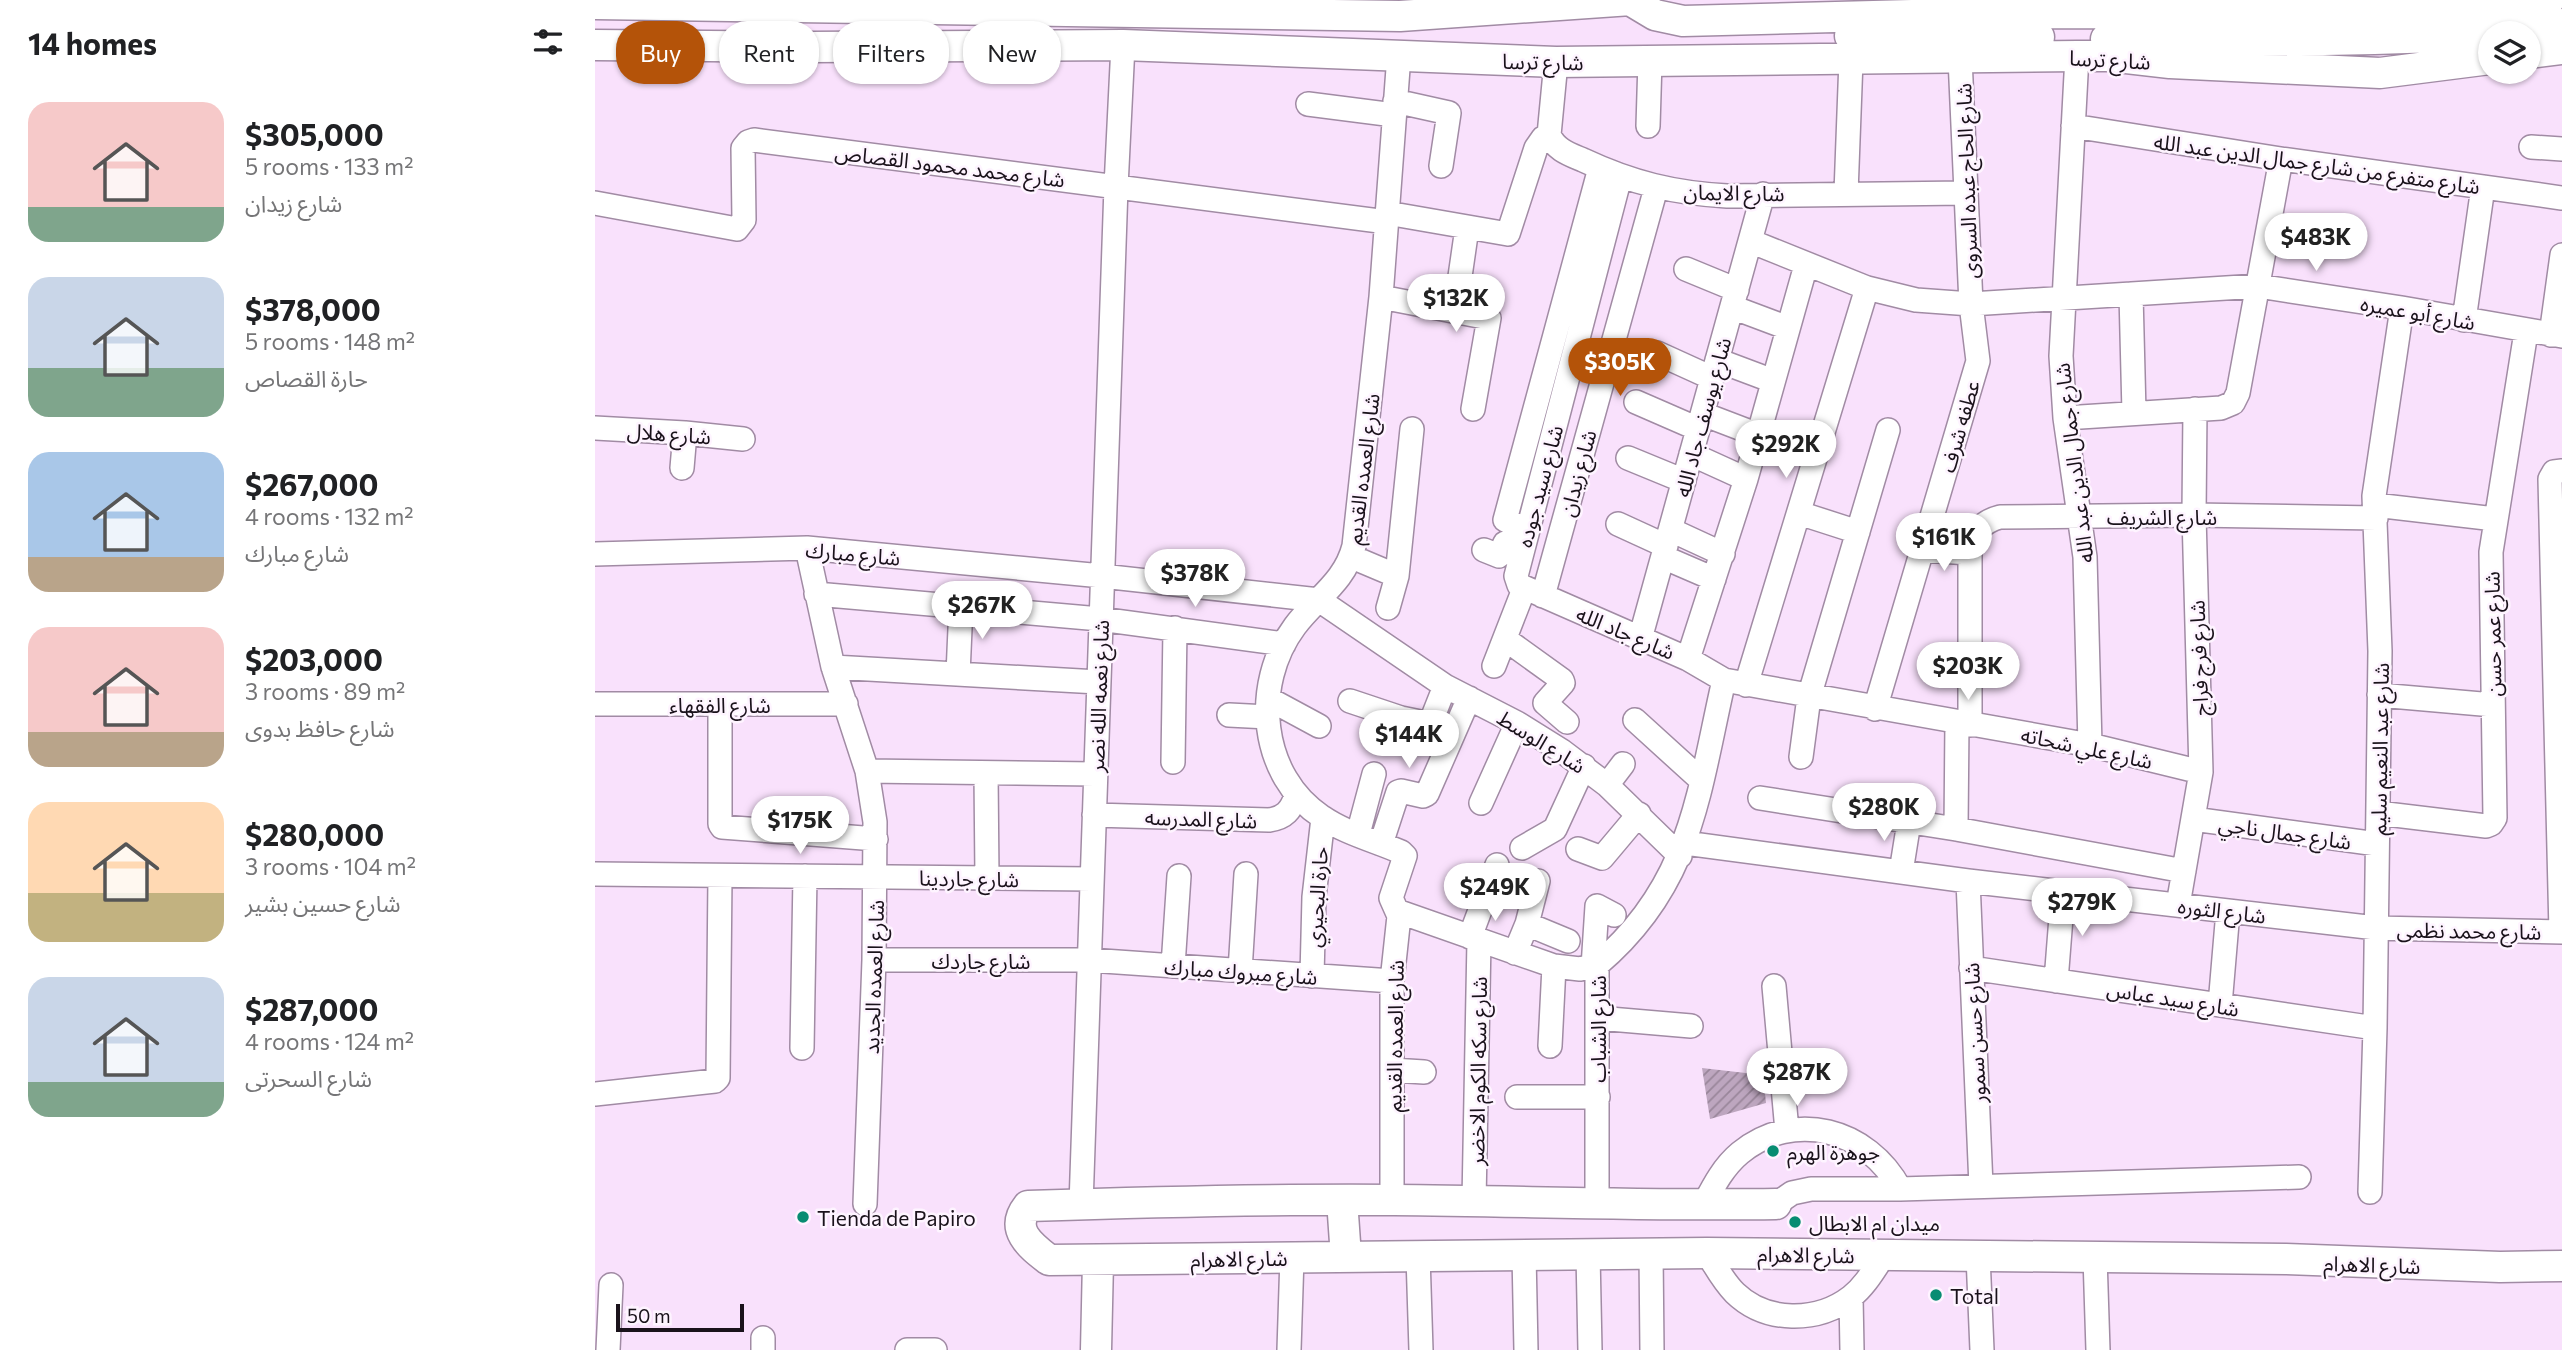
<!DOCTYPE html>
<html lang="en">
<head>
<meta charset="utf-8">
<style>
  body { margin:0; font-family:Commissioner,"Noto Sans Arabic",sans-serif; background:#f6f6f6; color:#202124; height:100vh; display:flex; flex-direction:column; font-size:26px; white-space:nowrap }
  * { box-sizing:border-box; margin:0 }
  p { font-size:23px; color:#757577 }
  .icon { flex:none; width:38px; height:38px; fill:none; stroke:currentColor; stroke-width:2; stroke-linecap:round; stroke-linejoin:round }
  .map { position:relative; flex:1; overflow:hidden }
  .details { display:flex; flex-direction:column; background:#fff; width:595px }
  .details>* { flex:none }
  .banner { position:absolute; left:21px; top:21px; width:665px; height:63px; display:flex; gap:14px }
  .controls { position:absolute; left:1883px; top:21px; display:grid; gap:14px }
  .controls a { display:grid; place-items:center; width:63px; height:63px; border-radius:50%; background:#fff; box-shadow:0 2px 5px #0004; font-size:35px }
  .scale { position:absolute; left:21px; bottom:18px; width:128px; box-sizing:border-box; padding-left:7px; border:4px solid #1a121b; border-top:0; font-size:19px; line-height:24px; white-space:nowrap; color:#1a121b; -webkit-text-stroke:5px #fef4ff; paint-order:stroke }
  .price { position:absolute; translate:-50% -60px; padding:0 16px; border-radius:24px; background:#fff; color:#222; font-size:23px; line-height:46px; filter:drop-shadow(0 2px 4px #0008) }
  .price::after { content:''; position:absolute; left:50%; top:42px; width:21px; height:16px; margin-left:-10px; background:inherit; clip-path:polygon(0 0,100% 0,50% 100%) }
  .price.on { background:#b45309; color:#fff }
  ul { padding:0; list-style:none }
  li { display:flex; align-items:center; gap:21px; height:175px; padding:0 28px }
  li span { display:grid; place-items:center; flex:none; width:196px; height:140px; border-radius:21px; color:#555 }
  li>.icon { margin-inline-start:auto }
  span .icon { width:84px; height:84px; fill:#fffc; stroke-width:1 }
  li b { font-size:30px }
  h2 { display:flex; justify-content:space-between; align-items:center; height:84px; padding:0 28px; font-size:30px }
  .pill { padding:0 24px; border-radius:28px; background:#fff; box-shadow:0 2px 5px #0004; font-size:24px; line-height:63px }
  .pill.on { background:#b45309; color:#fff }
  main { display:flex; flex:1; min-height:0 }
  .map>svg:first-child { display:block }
  .building { fill:url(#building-hatch) }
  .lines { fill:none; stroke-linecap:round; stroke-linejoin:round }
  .minor-casing { stroke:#a18ba4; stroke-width:26 }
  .major-casing { stroke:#a18ba4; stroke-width:33 }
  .minor { stroke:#fff; stroke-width:23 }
  .major { stroke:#fff; stroke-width:30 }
  .poi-dot { fill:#088c72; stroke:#fef4ff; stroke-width:2.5 }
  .labels { text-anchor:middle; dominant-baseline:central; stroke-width:5; stroke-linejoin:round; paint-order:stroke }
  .street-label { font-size:21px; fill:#1a121b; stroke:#fef4ff }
  .poi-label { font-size:21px; fill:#1a121b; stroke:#fef4ff; text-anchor:start }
</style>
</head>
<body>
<main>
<section class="details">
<h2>14 homes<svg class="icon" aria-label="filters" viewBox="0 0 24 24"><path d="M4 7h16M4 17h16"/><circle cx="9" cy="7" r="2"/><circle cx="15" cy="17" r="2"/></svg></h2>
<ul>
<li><span style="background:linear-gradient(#f6c9c9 75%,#7fa58c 0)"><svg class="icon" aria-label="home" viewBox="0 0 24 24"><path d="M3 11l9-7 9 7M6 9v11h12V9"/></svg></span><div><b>$305,000</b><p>5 rooms · 133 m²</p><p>شارع زيدان</p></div></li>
<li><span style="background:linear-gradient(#c9d6e8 65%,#7fa58c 0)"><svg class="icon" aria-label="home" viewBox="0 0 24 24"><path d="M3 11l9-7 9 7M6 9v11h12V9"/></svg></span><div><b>$378,000</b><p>5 rooms · 148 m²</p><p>حارة القصاص</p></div></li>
<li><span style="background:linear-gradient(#a9c7e8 75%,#b9a48a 0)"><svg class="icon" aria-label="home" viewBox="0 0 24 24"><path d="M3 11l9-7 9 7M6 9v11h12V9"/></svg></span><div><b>$267,000</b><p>4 rooms · 132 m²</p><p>شارع مبارك</p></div></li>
<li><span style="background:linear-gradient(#f6c9c9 75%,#b9a48a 0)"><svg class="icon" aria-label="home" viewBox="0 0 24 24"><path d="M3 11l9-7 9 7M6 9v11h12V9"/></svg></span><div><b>$203,000</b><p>3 rooms · 89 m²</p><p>شارع حافظ بدوى</p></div></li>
<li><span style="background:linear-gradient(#ffd9b3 65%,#c2b280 0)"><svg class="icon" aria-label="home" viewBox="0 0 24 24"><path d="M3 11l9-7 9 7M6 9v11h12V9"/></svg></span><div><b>$280,000</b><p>3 rooms · 104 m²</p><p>شارع حسين بشير</p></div></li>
<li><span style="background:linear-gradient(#c9d6e8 75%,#7fa58c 0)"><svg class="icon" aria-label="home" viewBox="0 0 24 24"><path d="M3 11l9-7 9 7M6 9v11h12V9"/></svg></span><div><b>$287,000</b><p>4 rooms · 124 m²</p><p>شارع السحرتى</p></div></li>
</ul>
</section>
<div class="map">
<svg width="1967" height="1350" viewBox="0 0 1967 1350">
  <defs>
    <pattern id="building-hatch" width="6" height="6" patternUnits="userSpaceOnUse" patternTransform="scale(1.75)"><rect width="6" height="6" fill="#bda6bf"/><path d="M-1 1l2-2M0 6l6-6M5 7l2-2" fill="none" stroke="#99869a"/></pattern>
  </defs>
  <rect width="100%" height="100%" fill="#f9e1fc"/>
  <path class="building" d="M1107,1068L1168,1075L1171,1103L1115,1119Z"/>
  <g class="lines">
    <g class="minor-casing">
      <path id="minor" d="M1482,56L1466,356L1470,418L1490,557L1495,745
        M961,62L954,135C961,150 974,154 988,160C1037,183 1079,193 1132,196L1371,193
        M800,101L854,113L846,166
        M713,104L799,115
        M1053,126L1055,61
        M1478,126L1686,159L1967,198
        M1936,147L1967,149
        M1025,177L921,576L924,585L1093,659L1129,680L1495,745L1606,772
        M1251,193L1256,60
        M0,203L142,229L149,220L148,148L153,142L159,140L792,222
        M792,213L913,234L941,148L948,138L954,135
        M1155,241L1272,288L1321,300L1376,304L1663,286L1807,308L1967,336
        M1091,269L1142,290
        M1536,294L1539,413
        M786,297L894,318L878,409
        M1137,307L1193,328
        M860,311L872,228
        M1869,320L1888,187
        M1956,335L1967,255
        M1062,353L1117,378
        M1122,360L1178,381
        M1041,402L1103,429
        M1108,414L1163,435
        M1470,418L1626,408L1638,403L1643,393L1686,159
        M0,428L90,433L148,439
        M1096,454L1151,479
        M1033,458L1089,481
        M87,468L90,433
        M1780,505L1900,519
        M1204,513L1263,532
        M1023,524L1071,546
        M933,530L910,520L1005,168
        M1076,530L1128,554
        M212,548L238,667L272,771L280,822L279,960L270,1204
        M889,550L904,556L910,543L927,549
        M1328,550L1375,553
        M0,554L212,548L507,576L724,600L850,686L922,723L967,751L1012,785L1085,856
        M757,557L802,576
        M1068,557L1119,579
        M221,594L505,619L689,644
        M948,596L1061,188
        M793,608L802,576L817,429
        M910,639L967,680L968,683L950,703L972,722
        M1045,639L1168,194
        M1093,659L1151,479L1211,265
        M899,666L929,589
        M238,667L503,682
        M363,674L366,606
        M1151,685L1272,288
        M1784,695L1898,705
        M674,699L724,726
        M755,701L806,718L835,724L850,686
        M0,704H251
        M125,704V824L127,827L281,839
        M1280,709L1383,361L1376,304L1365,58
        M634,715L673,717
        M1040,720L1106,780
        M1375,725V553C1377,534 1386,522 1405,517L1599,515L1781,518
        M1206,757L1214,697L1293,430
        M578,762L580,628
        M272,771L500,774
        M391,773L392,878
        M1012,785L1028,764
        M1165,798L1361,829L1589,871
        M886,803L922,723
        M1783,813L1891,826L1896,824L1900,818L1896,552L1931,332
        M499,815L674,820C690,818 696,810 701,796
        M1598,819L1782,844
        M1361,829L1362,722
        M763,834L779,774
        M1090,843L1373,881L1781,928L1967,932
        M786,844L803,792L806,791L828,796L832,794L874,698
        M927,848L960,829L989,766
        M983,849L1007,858L1044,814
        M1306,872L1314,822
        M0,874L497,879
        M1373,881L1386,1186
        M1583,905L1606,772L1599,515L1600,409
        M802,911L959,966L985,969L1002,965
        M932,924L973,941
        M1966,932L1955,479L1959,472L1967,471
        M875,937L902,865
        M920,953L932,924L943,881
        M279,960H494L797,981
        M578,966L584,876
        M998,967L1002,906L1019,915
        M1376,968L1780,1028
        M645,971L651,874
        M717,976L719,897L728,818
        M1461,981L1468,892
        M1179,986L1192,1131
        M1625,1005L1633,911
        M1003,1018L1096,1026
        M955,1046L959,966
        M207,1048L210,876
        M797,1070L829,1072
        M0,1094L120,1081L123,1078L125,876
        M922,1097H1003
        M1775,1192L1780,1028L1785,651L1779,496L1807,308
        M797,1200V981L804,916L796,898L810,856L806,852C781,841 750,833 727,817C665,776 656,685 700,626C721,598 750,582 759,546L786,297L804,55
        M879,1201L884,940
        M1002,1203V965C1097,885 1103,794 1129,680
        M1181,1204L1197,1193L1216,1189H1305L1704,1177
        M486,1205L521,187L528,45
        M1108,1206C1118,1187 1128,1167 1145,1153C1199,1109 1273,1129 1305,1189
        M1056,1253L1057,1350
        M1112,1253C1121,1267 1128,1281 1140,1293C1171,1323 1222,1323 1256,1297C1270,1286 1279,1270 1289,1255
        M929,1254L931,1350
        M993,1254L995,1350
        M823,1256L826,1350
        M1383,1256L1387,1350
        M1500,1257L1503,1350
        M1256,1297L1257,1350
        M168,1338V1350
        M13,1350L16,1285
        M312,1350H340
        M694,1350L697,1257"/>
    </g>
    <g class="major-casing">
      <path id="major" d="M1035,0L1060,15L1088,21L1393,13L1779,14L1851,10L1954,0
        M0,4L805,16L1036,0
        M1898,33L1967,24
        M1255,36L1444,37
        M1511,39C1640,41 1766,42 1895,34
        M0,45L216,47L528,45L961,62L1482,56H1514L1575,63L1785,73L1895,59
        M1934,53L1967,49
        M747,1200L751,1257
        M1181,1204C1053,1206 926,1201 799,1200C677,1199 555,1202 433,1206C414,1230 436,1246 454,1260L1112,1253L1691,1259L1905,1267L1967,1266
        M501,1350L503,1261"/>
    </g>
    <use href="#minor" class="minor"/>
    <use href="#major" class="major"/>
  </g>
  <g class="poi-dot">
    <circle cx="1178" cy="1151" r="7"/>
    <circle cx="208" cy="1217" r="7"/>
    <circle cx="1200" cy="1222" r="7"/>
    <circle cx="1341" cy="1295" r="7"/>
  </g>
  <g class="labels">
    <g class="street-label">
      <text transform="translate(1515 59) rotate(3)">شارع ترسا</text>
      <text transform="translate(948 61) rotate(1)">شارع ترسا</text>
      <text transform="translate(1722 163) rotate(8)">شارع متفرع من شارع جمال الدين عبد الله</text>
      <text transform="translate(355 165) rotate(7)">شارع محمد محمود القصاص</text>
      <text transform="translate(1371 181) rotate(-92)">شارع الحاج عبده السروى</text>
      <text transform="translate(1139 192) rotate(1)">شارع الايمان</text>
      <text transform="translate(1823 312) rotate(10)">شارع أبو عميره</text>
      <text transform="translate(1107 417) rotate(-75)">شارع يوسف جاد الله</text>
      <text transform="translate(1364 426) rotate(-74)">عطفه شرف</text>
      <text transform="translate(74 433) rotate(4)">شارع هلال</text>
      <text transform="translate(1478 463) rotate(-97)">شارع جمال الدين عبد الله</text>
      <text transform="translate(767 469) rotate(-83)">شارع العمده القديم</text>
      <text transform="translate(982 473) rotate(-75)">شارع زيدان</text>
      <text transform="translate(944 486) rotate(-75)">شارع سيد جوده</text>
      <text x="1567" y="516">شارع الشريف</text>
      <text transform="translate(258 553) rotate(5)">شارع مبارك</text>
      <text transform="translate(1031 632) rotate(23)">شارع جاد الله</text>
      <text transform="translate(1897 634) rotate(-91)">شارع عمر حسن</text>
      <text transform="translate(1603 658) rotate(-92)">شارع فرج فراج</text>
      <text transform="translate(503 696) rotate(-88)">شارع نعمه الله نصر</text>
      <text x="125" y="704">شارع الفقهاء</text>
      <text transform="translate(947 741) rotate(32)">شارع الوسط</text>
      <text transform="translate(1492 747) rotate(12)">شارع علي شحاته</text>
      <text transform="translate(1784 749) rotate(-89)">شارع عبد النعيم سليم</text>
      <text transform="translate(606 818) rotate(2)">شارع المدرسه</text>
      <text transform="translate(1690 832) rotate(8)">شارع جمال ناجي</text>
      <text transform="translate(374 878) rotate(1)">شارع جاردينا</text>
      <text transform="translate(721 897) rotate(-86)">حارة البحيري</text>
      <text transform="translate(1627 910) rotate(7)">شارع الثوره</text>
      <text transform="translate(1874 930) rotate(1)">شارع محمد نظمى</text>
      <text x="386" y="960">شارع جاردك</text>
      <text transform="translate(646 971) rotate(4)">شارع مبروك مبارك</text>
      <text transform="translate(278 977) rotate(-88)">شارع العمده الجديد</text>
      <text transform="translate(1578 998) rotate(9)">شارع سيد عباس</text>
      <text transform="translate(1002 1029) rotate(-90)">شارع الشباب</text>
      <text transform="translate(1379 1033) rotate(-93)">شارع حسن سمور</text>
      <text transform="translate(799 1036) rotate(-89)">شارع العمده القديم</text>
      <text transform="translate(882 1071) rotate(-89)">شارع سكه الكوم الاخضر</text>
      <text transform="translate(1211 1254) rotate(1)">شارع الاهرام</text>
      <text transform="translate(644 1258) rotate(-1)">شارع الاهرام</text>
      <text transform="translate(1777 1264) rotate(2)">شارع الاهرام</text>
    </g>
    <g class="poi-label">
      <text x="1192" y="1151">جوهرة الهرم</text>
      <text x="222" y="1217">Tienda de Papiro</text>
      <text x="1214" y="1222">ميدان ام الابطال</text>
      <text x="1355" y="1295">Total</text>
    </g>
  </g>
</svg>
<div class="controls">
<a><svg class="icon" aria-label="layers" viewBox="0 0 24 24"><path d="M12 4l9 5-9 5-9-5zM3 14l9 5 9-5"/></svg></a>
</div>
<div class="scale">50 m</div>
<b class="price" style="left:1721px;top:273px">$483K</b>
<b class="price" style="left:861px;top:334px">$132K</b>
<b class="price on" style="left:1025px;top:398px">$305K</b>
<b class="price" style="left:1191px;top:480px">$292K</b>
<b class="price" style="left:1349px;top:573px">$161K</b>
<b class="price" style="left:600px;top:609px">$378K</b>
<b class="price" style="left:387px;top:641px">$267K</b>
<b class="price" style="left:1373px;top:702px">$203K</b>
<b class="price" style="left:814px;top:770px">$144K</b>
<b class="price" style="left:1289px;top:843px">$280K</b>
<b class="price" style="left:205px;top:856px">$175K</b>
<b class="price" style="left:900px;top:923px">$249K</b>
<b class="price" style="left:1487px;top:938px">$279K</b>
<b class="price" style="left:1202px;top:1108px">$287K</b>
<div class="banner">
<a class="pill on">Buy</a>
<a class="pill">Rent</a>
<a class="pill">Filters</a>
<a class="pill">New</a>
</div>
</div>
</main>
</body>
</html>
